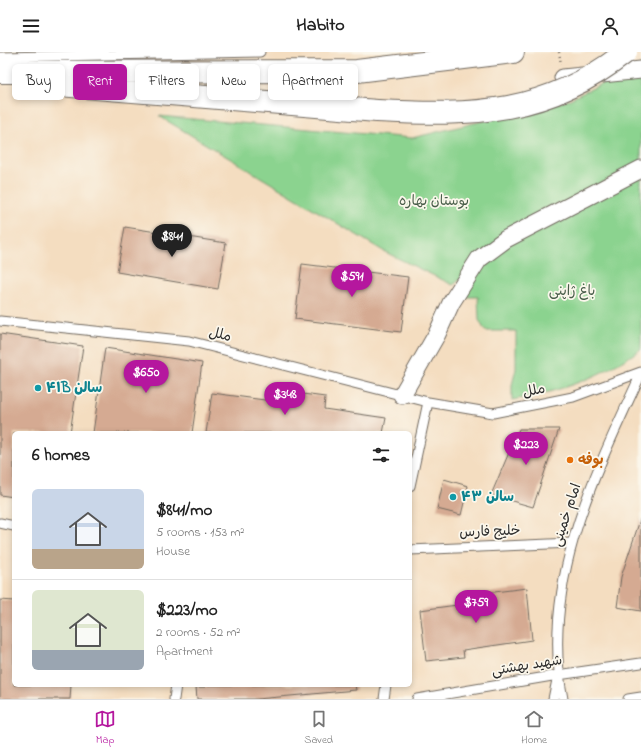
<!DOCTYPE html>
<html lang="en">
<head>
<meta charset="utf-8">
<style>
  body { margin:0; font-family:"Indie Flower","Playpen Sans Arabic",sans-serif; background:#f2f2f2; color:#222; height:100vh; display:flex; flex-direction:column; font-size:15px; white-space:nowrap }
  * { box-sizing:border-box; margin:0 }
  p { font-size:13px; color:#767676 }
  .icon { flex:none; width:22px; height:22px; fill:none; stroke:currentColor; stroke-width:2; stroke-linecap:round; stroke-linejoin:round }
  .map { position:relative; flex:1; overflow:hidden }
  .side { position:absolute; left:12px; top:379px; width:400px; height:256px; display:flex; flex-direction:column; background:#fff; border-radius:6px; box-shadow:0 2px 6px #0003 }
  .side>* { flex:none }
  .guide { position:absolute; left:12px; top:12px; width:400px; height:36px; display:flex; gap:8px }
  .price { position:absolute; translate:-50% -34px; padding:0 9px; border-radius:14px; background:#b5179e; color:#fff; font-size:13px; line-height:26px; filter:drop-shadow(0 1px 2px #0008) }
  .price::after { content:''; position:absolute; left:50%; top:24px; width:12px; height:9px; margin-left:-6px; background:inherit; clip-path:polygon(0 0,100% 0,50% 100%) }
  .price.selected { background:#222; color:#fff }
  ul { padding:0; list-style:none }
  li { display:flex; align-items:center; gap:12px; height:100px; padding:0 20px }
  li+li { border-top:1px solid #e0e0e0 }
  li span { display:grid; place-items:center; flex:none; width:112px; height:80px; border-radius:6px; color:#555 }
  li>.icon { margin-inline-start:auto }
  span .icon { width:48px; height:48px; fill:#fffc; stroke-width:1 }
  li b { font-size:17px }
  h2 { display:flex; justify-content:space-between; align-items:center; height:48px; padding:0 20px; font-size:17px }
  .tag { padding:0 14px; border-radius:6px; background:#fff; box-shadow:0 2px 6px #0003; font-size:14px; line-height:36px }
  .tag.selected { background:#b5179e; color:#fff }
  header { display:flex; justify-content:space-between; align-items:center; height:52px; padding:0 20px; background:#fff; font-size:18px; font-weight:800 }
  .tab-bar { display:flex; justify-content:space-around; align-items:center; height:56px; border-top:1px solid #e0e0e0; background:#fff; font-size:11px; color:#767676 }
  .tab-bar a { display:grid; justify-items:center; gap:2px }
  .tab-bar .selected { color:#b5179e }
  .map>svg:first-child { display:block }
  .green { fill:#8bd38f; stroke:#5b7f5d }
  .building { fill:#d5aa92 }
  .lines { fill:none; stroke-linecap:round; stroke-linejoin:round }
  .lane-casing { stroke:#71695f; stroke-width:11 }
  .street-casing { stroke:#71695f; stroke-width:19 }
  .highway-casing { stroke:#71695f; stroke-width:24 }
  .path { stroke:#71695f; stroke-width:2.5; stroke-dasharray:1 3; stroke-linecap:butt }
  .lane { stroke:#fff; stroke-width:9 }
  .street { stroke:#fff; stroke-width:17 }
  .highway { stroke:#fff; stroke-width:22 }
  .highway-bridge-casing { stroke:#71695f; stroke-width:24; stroke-linecap:butt }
  .highway-bridge { stroke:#fff; stroke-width:22 }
  .culture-dot { fill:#0f9aa8; stroke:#fbf7ec; stroke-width:1.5 }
  .food-dot { fill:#e8710a; stroke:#fbf7ec; stroke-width:1.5 }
  .labels { text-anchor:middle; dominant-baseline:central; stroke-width:3.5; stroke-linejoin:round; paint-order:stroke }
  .park-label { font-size:14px; fill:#485d49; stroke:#fbf7ec }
  .street-label { font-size:14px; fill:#2b2b2b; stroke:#fbf7ec }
  .culture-label { font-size:14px; font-weight:bold; fill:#0d838f; stroke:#fbf7ec; text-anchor:start }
  .food-label { font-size:14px; font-weight:bold; fill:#c56008; stroke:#fbf7ec; text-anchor:start }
</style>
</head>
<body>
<header><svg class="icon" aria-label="menu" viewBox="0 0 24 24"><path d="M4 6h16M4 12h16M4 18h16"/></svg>Habito<svg class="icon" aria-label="person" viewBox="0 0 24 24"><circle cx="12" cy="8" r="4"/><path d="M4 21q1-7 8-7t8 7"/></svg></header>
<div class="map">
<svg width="641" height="647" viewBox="0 0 641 647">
  <rect width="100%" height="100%" fill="#fbf7ec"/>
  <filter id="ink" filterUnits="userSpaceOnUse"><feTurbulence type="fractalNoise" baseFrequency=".025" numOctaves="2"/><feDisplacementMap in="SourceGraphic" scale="8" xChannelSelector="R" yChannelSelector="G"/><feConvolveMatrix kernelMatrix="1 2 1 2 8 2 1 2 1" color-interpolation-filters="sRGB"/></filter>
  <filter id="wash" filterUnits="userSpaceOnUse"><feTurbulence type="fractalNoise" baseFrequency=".012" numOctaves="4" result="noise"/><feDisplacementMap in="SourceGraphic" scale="16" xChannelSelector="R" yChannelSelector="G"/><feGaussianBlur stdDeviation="0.9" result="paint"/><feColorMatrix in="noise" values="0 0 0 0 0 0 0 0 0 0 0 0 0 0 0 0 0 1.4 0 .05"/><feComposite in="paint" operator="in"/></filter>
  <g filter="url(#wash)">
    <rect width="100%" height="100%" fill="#f4ddc0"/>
    <path class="green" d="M641,13V110L553,157L453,233L385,200L159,64L412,86L566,49Z
      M641,123V297C601,325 560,340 512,348V333L516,317V279H485L479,268L478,245H462L488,203Z"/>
    <g id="blocks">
      <path class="building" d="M125,175L226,191L218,237L117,220Z
        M302,212L408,225L401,280L295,267Z
        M0,282L83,294L70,381H14V445L0,443Z
        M105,296L202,311L192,381H93Z
        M273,338L325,345L324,357L386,366L383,381H206L212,341L272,349Z
        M519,377H559L533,455L491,443Z
        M444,427L468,434L461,463L437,457Z
        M641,465V559L617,555L621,525Z
        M527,536L532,588L463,598L464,605L426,609L420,558L457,553L456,548L470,547V543Z
        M0,548L14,549V633H71L70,647H0Z
        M205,633H355L356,638L257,647H197L196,635H205Z"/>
    </g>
  </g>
  <g filter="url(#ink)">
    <use href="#blocks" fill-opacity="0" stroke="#71695f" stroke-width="1"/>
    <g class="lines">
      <g class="lane-casing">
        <path id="lane" d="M0,5L260,0
          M0,269L189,289L428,350L493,361L573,345L641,320
          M410,434L428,350
          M0,471L14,474
          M410,498L572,491
          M174,647L176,633
          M384,647L386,633
          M417,647L558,623L641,611
          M553,647L557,628
          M563,647C540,532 594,423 641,322
          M628,647L641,645"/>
      </g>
      <g class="street-casing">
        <path id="street" d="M563,26L641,18
          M402,343L437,282L451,251L479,207L506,187L641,117"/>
      </g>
      <g class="highway-casing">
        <path id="highway" d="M0,20L357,19L513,0
          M59,33L377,59"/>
      </g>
      <path class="path" d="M559,0L561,12"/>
      <use href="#lane" class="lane"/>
      <use href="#street" class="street"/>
      <use href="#highway" class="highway"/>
      <g class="highway-bridge-casing">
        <path id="highway-bridge" d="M377,59C473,64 547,63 626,0"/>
      </g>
      <use href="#highway-bridge" class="highway-bridge"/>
    </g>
  </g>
  <g class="culture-dot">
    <circle cx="38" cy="336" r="4"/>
    <circle cx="453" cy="445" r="4"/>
  </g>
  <circle class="food-dot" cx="570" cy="408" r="4"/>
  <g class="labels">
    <g class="park-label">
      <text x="434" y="149">بوستان بهاره</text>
      <text x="572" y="239">باغ ژاپنی</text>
    </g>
    <g class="street-label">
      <text transform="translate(220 283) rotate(14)">ملل</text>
      <text transform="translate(534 339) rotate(-11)">ملل</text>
      <text transform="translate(567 463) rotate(-72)">امام خمینی</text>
      <text transform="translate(490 480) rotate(-2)">خلیج فارس</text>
      <text transform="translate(527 614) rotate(-9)">شهید بهشتی</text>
    </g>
    <g class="culture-label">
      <text x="46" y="336">۴۱B سالن</text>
      <text x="461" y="445">سالن ۴۳</text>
    </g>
    <g class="food-label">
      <text x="578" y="408">بوفه</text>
    </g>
  </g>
</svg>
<b class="price selected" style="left:172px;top:206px">$841</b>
<b class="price" style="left:352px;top:246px">$591</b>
<b class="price" style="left:146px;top:342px">$650</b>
<b class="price" style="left:285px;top:364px">$348</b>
<b class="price" style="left:526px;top:414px">$223</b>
<b class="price" style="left:476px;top:572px">$759</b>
<div class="guide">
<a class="tag">Buy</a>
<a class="tag selected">Rent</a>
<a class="tag">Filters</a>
<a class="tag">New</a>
<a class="tag">Apartment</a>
</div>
<section class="side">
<h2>6 homes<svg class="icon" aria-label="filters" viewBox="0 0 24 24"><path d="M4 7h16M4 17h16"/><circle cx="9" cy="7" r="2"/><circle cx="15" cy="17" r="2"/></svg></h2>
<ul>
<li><span style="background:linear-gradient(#c9d6e8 75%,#b9a48a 0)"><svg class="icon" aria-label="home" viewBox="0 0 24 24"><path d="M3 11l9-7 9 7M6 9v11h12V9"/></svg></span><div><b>$841/mo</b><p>5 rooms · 153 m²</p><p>House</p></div></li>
<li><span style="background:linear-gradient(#dfe7d0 75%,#9aa5b1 0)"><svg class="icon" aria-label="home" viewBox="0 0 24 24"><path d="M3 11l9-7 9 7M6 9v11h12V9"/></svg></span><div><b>$223/mo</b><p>2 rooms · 52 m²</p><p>Apartment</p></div></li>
</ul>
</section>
</div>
<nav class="tab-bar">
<a class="selected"><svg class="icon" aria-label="map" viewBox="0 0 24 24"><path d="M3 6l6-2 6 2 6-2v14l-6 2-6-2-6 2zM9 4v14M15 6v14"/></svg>Map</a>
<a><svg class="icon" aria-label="saved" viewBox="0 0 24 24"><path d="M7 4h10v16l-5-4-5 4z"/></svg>Saved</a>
<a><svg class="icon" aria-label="home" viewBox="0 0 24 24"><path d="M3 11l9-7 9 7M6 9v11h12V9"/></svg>Home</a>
</nav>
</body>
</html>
